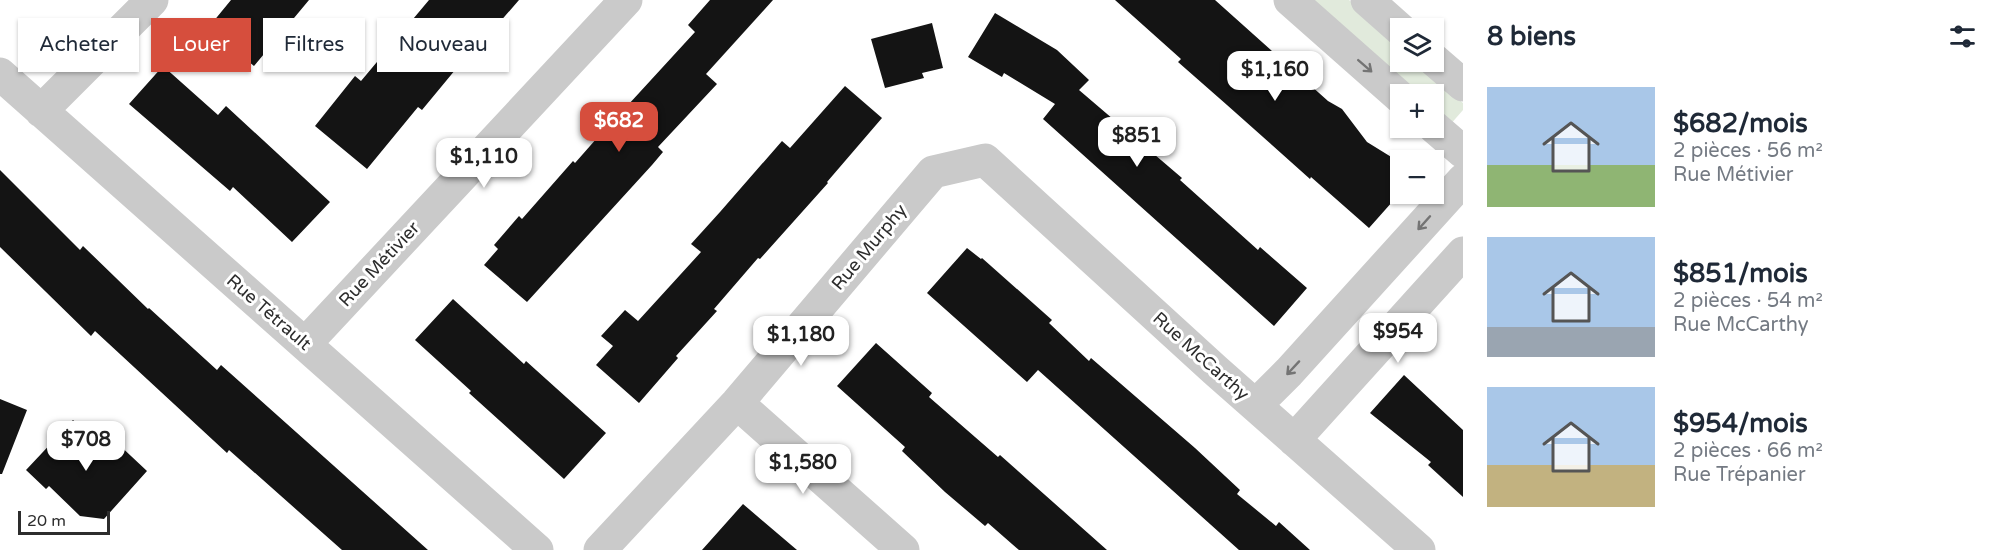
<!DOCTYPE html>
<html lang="fr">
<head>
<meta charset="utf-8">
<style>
  body { margin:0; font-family:"Varela Round",sans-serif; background:#f2f2f3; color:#1f2937; height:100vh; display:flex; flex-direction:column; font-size:22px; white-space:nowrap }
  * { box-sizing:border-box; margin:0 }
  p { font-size:20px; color:#747a83 }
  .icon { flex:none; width:33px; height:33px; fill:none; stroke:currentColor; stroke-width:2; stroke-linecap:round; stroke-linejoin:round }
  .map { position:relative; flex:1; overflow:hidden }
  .details { display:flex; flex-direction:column; background:#fff; width:540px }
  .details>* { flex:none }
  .top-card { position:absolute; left:18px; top:18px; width:570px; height:54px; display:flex; gap:12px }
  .buttons { position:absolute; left:1390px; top:18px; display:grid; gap:12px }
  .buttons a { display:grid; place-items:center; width:54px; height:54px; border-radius:0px; background:#fff; box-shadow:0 2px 4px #0004; font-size:30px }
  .scale { position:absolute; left:18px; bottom:15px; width:92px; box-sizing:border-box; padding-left:6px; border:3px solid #2d2d2d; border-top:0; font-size:16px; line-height:21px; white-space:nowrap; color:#2d2d2d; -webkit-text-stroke:4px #fff; paint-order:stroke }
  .price { position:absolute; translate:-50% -51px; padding:0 14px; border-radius:12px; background:#fff; color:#222; font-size:20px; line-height:39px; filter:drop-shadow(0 2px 3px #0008) }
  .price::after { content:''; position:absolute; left:50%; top:36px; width:18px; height:14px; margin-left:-9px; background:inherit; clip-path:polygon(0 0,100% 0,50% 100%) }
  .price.active { background:#d64e3d; color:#fff }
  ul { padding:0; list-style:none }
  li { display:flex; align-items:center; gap:18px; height:150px; padding:0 24px }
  li span { display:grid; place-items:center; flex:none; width:168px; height:120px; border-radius:0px; color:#555 }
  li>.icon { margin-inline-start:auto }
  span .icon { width:72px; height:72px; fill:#fffc; stroke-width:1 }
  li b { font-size:26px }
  h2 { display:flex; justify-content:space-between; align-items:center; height:72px; padding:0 24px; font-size:26px }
  .tag { padding:0 21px; border-radius:0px; background:#fff; box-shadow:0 2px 4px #0004; font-size:21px; line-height:54px }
  .tag.active { background:#d64e3d; color:#fff }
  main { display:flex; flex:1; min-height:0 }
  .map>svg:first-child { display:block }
  .green { fill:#e1eadc }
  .building { fill:#141414 }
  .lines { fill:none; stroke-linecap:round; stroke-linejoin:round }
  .minor { stroke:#cacaca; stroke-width:33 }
  .tertiary { stroke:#cacaca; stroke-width:33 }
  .oneway { stroke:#747474 }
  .labels { text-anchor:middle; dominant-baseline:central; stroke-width:6; stroke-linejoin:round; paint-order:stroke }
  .street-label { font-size:18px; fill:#2d2d2d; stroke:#fff }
</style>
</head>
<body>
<main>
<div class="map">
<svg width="1463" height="550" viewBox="0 0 1463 550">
  <rect width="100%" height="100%" fill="#fff"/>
  <path class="green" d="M1309,0H1349L1401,47V62H1417L1463,103V110L1449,126L1434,113V94H1414Z"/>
  <path class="building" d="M231,0H309L254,66L208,28Z
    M429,0H519L472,54L470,52L422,110L418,107L367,169L315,126L355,76L361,81Z
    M710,0H773L706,74L717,84L658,147L663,152L652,165L527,302L484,265L498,249L494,245L519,216L522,219L573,161L575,163L627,104L628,105L695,32L688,25Z
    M1115,0H1215L1328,101L1342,109L1367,142L1401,163V192L1369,228L1311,177L1310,179L1227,105L1178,62L1181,59Z
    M995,13L1057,50L1089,80L1079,90L1182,178L1180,180L1258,250L1260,247L1307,288L1274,326L1043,119L1055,104L1004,73L1002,77L968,57Z
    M932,23L943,68L922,73L924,78L885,88L871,39Z
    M163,66L218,115L226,106L330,202L292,242L233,187L230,191L129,104Z
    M845,86L882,118L827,182L828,183L760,259L758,258L714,309L717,311L676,356L678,358L639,403L596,365L613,346L601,336L625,310L638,321L701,252L691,244L720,212L782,141L790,148Z
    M0,170L80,250L83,246L148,309L149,308L217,370L221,365L428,550H342L229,450L227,453L95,331L91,336L0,247Z
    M967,248L981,259L982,258L1052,320L1049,323L1089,361L1091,358L1195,448L1240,490L1237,494L1276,526L1279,522L1310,550H1239L1038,370L1027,382L927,293Z
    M453,299L524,364L526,361L606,433L564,479L469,393L471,391L415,340Z
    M876,343L932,393L929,397L998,457L1000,455L1107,550H1019L988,523L985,526L945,492L902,451L905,447L837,386Z
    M1404,375L1463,430V497L1428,465L1431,462L1370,413Z
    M0,399L27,410L2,474H0Z
    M73,420L106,452L115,441L147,471L104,519L80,516L49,486L46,489L26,470Z
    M743,504L797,550H702Z"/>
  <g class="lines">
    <path class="minor" d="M0,74L537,550
      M41,111L152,0
      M305,344L626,0
      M737,403L903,550
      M1256,405L1289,372L1463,180
      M1294,440L1463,253
      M600,550L737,403L933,172L985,160L1215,370L1419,550"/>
    <path class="tertiary" d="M1290,0L1401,98
      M1367,0L1401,30
      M1434,60L1463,85
      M1434,127L1463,152"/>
  </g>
  <defs><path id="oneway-shaft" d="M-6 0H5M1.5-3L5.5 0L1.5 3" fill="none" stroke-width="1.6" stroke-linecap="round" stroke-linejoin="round" transform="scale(1.5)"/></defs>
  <g class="oneway">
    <use href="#oneway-shaft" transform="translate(1365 66) rotate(41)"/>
    <use href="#oneway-shaft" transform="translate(1424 223) rotate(132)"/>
    <use href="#oneway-shaft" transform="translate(1293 368) rotate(133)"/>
  </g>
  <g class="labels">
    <g class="street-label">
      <text transform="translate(869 247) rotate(-50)">Rue Murphy</text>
      <text transform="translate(379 264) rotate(-47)">Rue Métivier</text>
      <text transform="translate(269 312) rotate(41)">Rue Tétrault</text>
      <text transform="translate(1201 356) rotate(42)">Rue McCarthy</text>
    </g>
  </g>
</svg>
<div class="buttons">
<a><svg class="icon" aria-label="layers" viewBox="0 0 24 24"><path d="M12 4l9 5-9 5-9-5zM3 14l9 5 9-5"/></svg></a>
<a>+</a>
<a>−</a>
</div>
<div class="scale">20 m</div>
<b class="price" style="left:1275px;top:102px">$1,160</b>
<b class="price active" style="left:619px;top:153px">$682</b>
<b class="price" style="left:1137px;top:168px">$851</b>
<b class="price" style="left:484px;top:189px">$1,110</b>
<b class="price" style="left:1398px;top:364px">$954</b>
<b class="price" style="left:801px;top:367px">$1,180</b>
<b class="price" style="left:86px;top:472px">$708</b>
<b class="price" style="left:803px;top:495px">$1,580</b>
<div class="top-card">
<a class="tag">Acheter</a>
<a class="tag active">Louer</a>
<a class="tag">Filtres</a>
<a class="tag">Nouveau</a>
</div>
</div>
<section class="details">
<h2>8 biens<svg class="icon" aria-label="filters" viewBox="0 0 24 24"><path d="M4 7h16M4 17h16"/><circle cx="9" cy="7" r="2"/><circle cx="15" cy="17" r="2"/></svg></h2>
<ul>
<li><span style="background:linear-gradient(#a9c7e8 65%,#8fb573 0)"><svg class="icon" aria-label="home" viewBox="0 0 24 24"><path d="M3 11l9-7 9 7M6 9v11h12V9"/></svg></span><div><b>$682/mois</b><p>2 pièces · 56 m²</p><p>Rue Métivier</p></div></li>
<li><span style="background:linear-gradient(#a9c7e8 75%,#9aa5b1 0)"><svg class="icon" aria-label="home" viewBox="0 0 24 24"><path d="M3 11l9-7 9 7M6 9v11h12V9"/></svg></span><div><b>$851/mois</b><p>2 pièces · 54 m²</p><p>Rue McCarthy</p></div></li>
<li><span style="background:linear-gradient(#a9c7e8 65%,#c2b280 0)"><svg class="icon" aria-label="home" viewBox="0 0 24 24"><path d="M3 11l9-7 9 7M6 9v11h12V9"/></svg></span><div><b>$954/mois</b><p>2 pièces · 66 m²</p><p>Rue Trépanier</p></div></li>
</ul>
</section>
</main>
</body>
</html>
